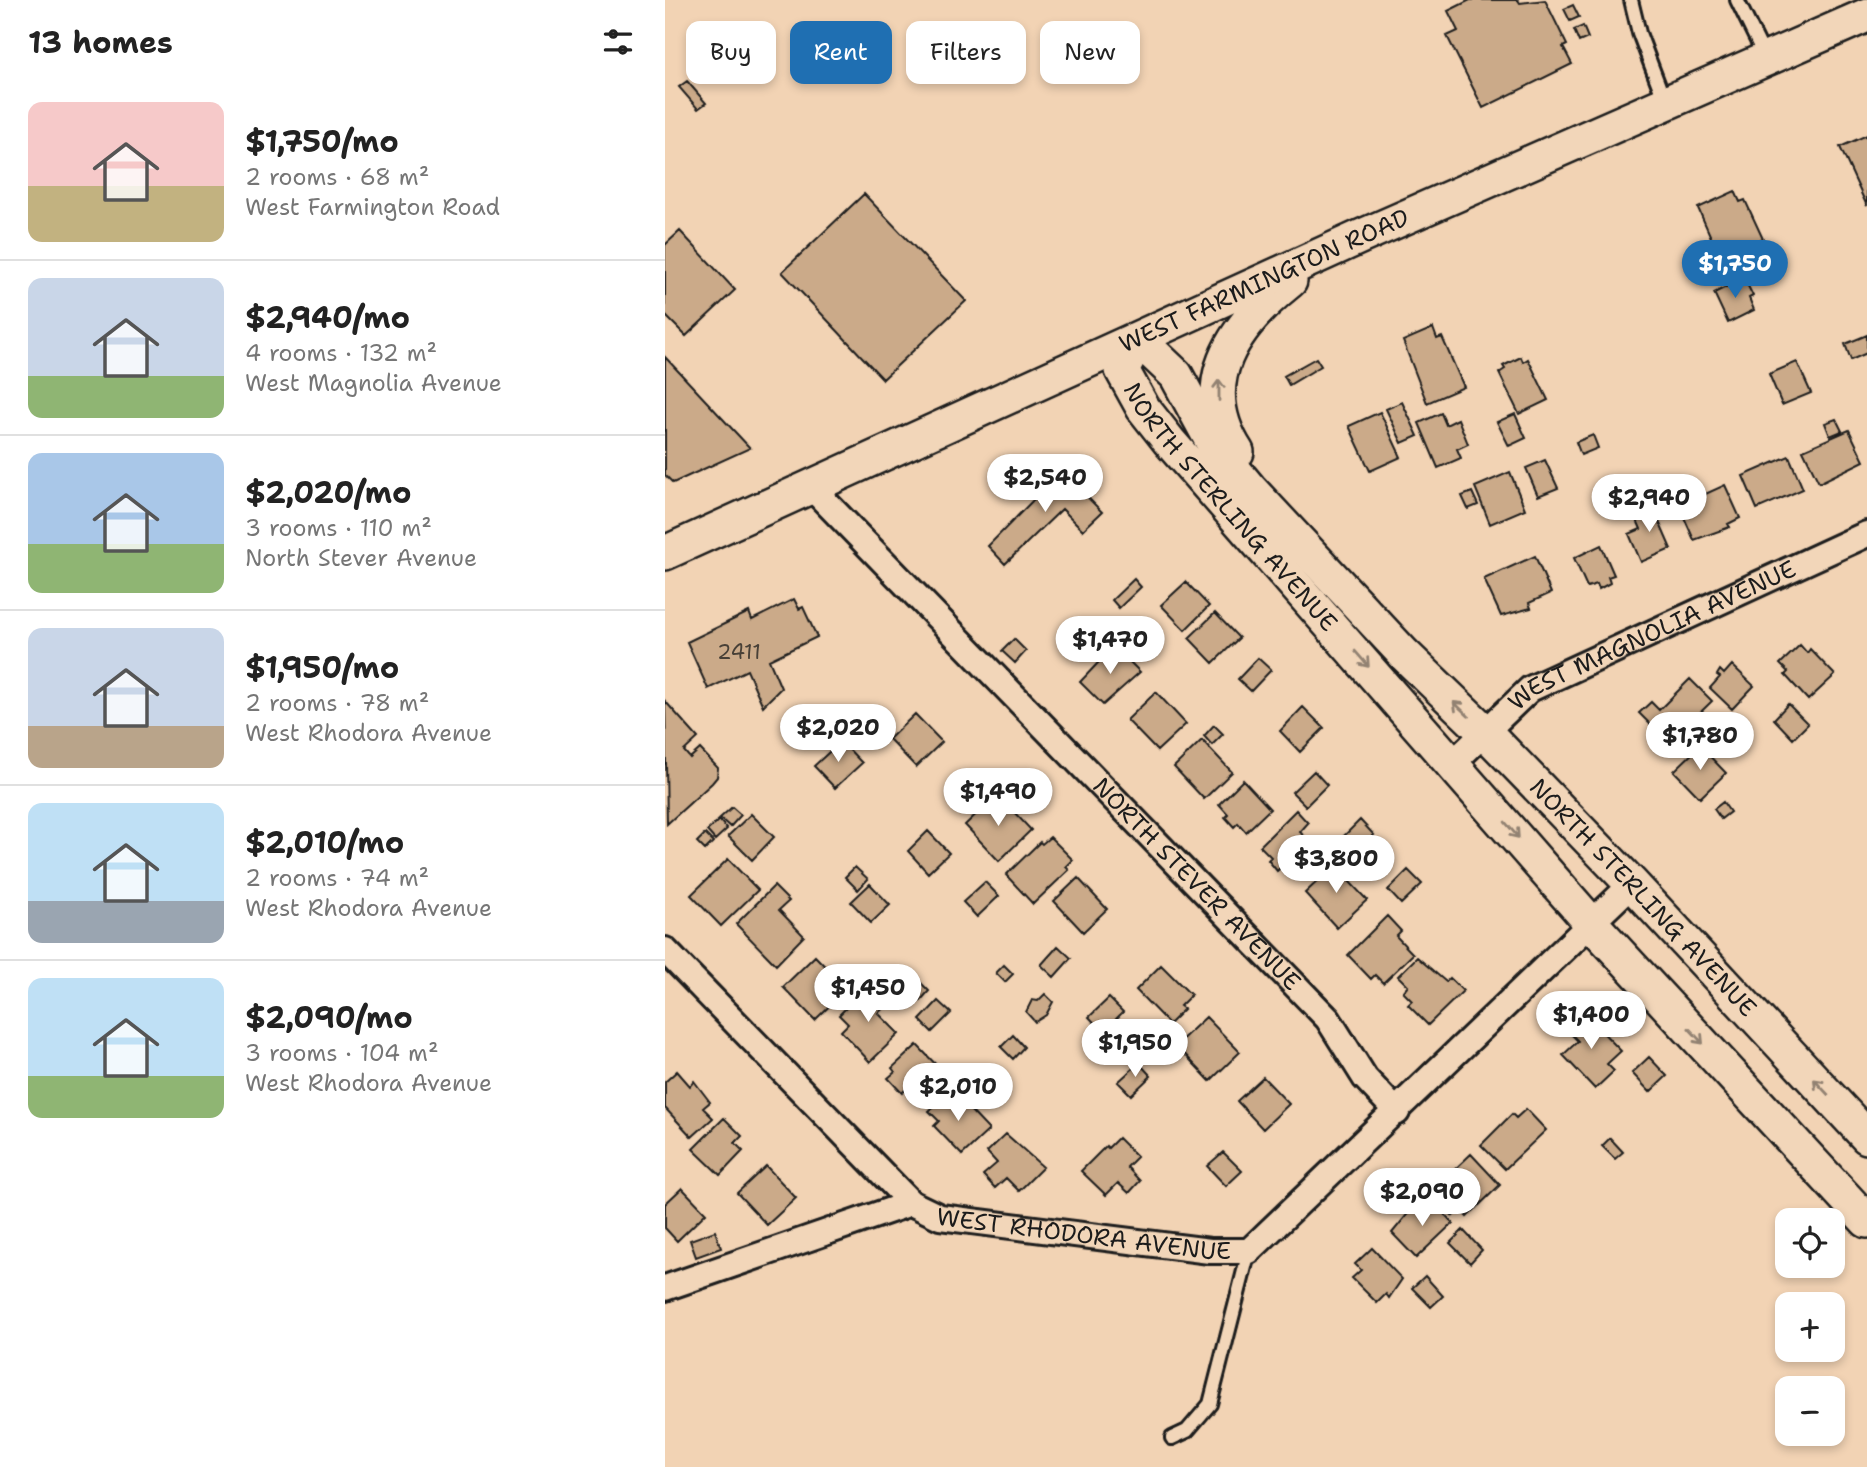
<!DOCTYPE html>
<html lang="en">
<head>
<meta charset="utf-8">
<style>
  body { margin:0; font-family:"Shantell Sans",sans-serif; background:#f2f2f2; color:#222; height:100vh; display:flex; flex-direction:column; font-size:26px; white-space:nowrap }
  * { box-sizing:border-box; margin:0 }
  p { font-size:23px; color:#767676 }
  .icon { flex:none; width:38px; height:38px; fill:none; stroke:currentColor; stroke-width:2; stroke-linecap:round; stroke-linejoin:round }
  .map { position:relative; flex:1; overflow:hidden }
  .drawer { display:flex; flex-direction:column; background:#fff; width:665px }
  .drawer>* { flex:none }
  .guide { position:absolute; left:21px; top:21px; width:665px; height:63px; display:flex; gap:14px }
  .buttons { position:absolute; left:1110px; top:1208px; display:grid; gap:14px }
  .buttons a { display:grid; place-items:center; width:70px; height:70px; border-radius:14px; background:#fff; box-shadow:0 4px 10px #0003; font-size:35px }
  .price { position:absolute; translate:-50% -60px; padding:0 16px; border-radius:24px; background:#fff; color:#222; font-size:23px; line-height:46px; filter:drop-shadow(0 2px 4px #0008) }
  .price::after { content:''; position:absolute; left:50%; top:42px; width:21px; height:16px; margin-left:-10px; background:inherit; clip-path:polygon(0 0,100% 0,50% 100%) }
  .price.current { background:#1f6fb2; color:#fff }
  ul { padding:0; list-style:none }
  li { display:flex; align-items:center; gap:21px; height:175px; padding:0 28px }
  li+li { border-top:2px solid #e0e0e0 }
  li span { display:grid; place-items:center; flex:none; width:196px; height:140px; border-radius:14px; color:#555 }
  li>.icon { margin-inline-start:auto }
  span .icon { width:84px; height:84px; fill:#fffc; stroke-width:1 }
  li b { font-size:30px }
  h2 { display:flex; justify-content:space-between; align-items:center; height:84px; padding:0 28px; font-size:30px }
  .chip { padding:0 24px; border-radius:14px; background:#fff; box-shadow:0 4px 10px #0003; font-size:24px; line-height:63px }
  .chip.current { background:#1f6fb2; color:#fff }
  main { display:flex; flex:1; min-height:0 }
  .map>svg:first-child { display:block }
  .building { fill:#cbaa89; stroke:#1c1c1c; stroke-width:2 }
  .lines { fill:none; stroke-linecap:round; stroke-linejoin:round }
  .lane-casing { stroke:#1c1c1c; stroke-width:18 }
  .street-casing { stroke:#1c1c1c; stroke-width:30 }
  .secondary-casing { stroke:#1c1c1c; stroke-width:38 }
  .lane { stroke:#f2d6b9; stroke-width:12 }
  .street { stroke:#f2d6b9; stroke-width:24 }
  .secondary { stroke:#f2d6b9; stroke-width:33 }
  .oneway { stroke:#928272 }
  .labels { text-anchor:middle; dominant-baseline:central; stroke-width:5; stroke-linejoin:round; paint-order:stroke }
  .number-label { font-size:21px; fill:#484037 }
  .street-label { font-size:24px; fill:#1c1c1c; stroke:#f2d6b9 }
</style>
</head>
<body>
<main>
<section class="drawer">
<h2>13 homes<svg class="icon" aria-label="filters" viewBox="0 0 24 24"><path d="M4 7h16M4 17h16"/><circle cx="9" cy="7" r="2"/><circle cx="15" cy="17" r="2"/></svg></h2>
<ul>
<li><span style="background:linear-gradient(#f6c9c9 60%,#c2b280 0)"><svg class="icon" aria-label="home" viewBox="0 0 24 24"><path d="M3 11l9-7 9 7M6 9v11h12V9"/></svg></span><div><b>$1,750/mo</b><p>2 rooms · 68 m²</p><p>West Farmington Road</p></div></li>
<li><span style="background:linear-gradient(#c9d6e8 70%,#8fb573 0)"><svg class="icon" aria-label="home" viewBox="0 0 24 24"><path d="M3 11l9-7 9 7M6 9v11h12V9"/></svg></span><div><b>$2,940/mo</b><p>4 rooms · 132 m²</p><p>West Magnolia Avenue</p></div></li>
<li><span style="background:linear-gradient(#a9c7e8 65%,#8fb573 0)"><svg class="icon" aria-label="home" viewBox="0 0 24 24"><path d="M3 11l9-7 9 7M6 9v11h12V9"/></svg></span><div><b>$2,020/mo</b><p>3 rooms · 110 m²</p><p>North Stever Avenue</p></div></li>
<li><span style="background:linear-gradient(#c9d6e8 70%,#b9a48a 0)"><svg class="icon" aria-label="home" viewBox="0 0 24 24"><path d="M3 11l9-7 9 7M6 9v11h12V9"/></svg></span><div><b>$1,950/mo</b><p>2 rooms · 78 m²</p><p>West Rhodora Avenue</p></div></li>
<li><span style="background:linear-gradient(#bfe0f5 70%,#9aa5b1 0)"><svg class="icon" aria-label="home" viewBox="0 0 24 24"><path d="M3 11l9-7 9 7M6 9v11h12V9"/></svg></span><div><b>$2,010/mo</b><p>2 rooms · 74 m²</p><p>West Rhodora Avenue</p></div></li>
<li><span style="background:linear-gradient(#bfe0f5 70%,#8fb573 0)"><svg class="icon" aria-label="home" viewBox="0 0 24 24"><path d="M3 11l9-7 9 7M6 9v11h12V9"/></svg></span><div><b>$2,090/mo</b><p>3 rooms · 104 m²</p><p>West Rhodora Avenue</p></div></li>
</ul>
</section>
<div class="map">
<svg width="1202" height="1467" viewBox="0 0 1202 1467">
  <rect width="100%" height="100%" fill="#f2d3b4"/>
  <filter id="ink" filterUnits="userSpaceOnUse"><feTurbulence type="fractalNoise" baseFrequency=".0143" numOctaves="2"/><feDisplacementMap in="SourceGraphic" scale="14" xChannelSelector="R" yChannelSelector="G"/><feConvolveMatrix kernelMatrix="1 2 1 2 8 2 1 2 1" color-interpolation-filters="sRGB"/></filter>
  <g filter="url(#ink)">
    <path class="building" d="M805,0H853L855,3L880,0L902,45L898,47L907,64L818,108L782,36L793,31L783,11Z
      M908,5L914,17L905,21L899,9Z
      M918,26L923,38L914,42L909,30Z
      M401,36L414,53L406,60L393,42Z
      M22,81L41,103L33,109L14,87Z
      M1202,135V206L1175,147Z
      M1070,191L1075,202L1080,200L1098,239L1055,258L1033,208Z
      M199,194L301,301L218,379L117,272Z
      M15,231L70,290L21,336L0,315V245Z
      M1079,278L1088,296L1084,298L1089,310L1063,323L1049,293Z
      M768,328L772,339L777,337L799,387L762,403L738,341Z
      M1202,335V353L1186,360L1180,344Z
      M0,357L85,448L8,483L0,475Z
      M856,357L858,362L863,359L883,400L854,414L834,373L840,369L838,366Z
      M651,358L656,366L624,385L619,376Z
      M1132,362L1146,393L1117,405L1104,374Z
      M737,402L753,436L737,443L721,409Z
      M715,412L736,457L705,471L684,426Z
      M776,413L781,425L793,419L803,444L792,449L796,458L773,468L754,423Z
      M850,414L861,438L844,446L832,422Z
      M1171,419L1177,431L1165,436L1160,423Z
      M1184,430L1199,461L1154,483L1138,450Z
      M928,435L933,448L916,455L911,442Z
      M1124,456L1138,489L1092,509L1078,476Z
      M880,460L893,488L873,496L861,468Z
      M392,466L437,512L418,530L397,509L340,564L323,546L378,490L373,485Z
      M845,472L860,509L825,524L810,487Z
      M1017,485L1022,495L1009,502L1004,491Z
      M1060,485L1075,518L1063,524L1065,527L1029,540L1014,506Z
      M807,492L813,505L803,509L797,496Z
      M985,501L1006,549L976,562L964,534L976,529L967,509Z
      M936,545L949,575L943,577L945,583L934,589L932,584L922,587L909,558Z
      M870,556L886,593L864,603L866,608L836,616L819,579Z
      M469,579L476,587L454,608L447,600Z
      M521,582L544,606L520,630L496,605Z
      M129,599L134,609L138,607L152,637L104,660L116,688L98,706L82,670L43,689L22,642L84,612L87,620Z
      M550,613L574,638L548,663L524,638Z
      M349,639L361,651L350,663L337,651Z
      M1135,645L1142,653L1145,649L1170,675L1143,700L1120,675L1123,672L1115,664Z
      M449,646L475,672L438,705L415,682Z
      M593,658L606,670L586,691L573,679Z
      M1067,665L1089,686L1067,709L1045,688L1055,677L1052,675L1055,670L1059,674Z
      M1025,679L1047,701L1004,743L974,713L986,702L994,710Z
      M491,692L521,724L492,751L462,720Z
      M0,701L33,738L19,751L25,758L35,749L53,768L52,777L47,783L2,824Z
      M1123,704L1143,724L1128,739L1109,719Z
      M638,707L659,728L635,752L615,731Z
      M250,714L277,742L251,767L224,739Z
      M549,725L558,734L547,745L539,736Z
      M537,740L567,772L539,799L509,767Z
      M176,741L197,763L170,788L149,766Z
      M1035,746L1061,773L1035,798L1009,771Z
      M649,771L662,785L641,806L627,792Z
      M578,780L605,809L581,832L573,823L569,827L560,817L563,814L554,804Z
      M332,794L366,830L334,861L300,825Z
      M1058,802L1065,812L1056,819L1049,809Z
      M67,807L76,815L65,827L55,818Z
      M631,810L643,823L635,832L653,850L625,877L616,867L612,871L603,860L606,857L595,846Z
      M86,814L109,837L87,860L63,836Z
      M54,820L62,829L50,840L42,831Z
      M695,820L709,835L687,856L673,842Z
      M263,831L284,853L263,873L243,851Z
      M40,834L48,842L40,850L32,842Z
      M385,837L408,860L401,867L404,870L368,904L341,875L375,842L377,844Z
      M63,859L93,890L56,926L26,895Z
      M675,860L688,875L682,879L702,900L672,928L640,893Z
      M190,867L203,879L193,890L180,877Z
      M743,870L757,884L736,904L723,890Z
      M413,878L442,909L418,932L389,901Z
      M320,882L334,896L312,917L298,902Z
      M205,884L225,905L206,923L186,902Z
      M109,886L124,901L114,910L139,936L111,965L71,924Z
      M722,916L736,931L731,936L748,954L718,983L710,975L706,979L683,955Z
      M393,946L406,958L389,977L376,965Z
      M150,956L182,989L150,1020L118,987Z
      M752,957L781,982L785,978L798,991L763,1025L743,1005L747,1001L738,992L743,986L733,976Z
      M339,965L348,974L340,982L331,973Z
      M496,965L526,995L515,1006L519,1009L504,1024L471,990Z
      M254,981L264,991L255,1001L245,991Z
      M204,985L223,1004L213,1013L234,1034L205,1062L176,1031L183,1024L174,1015Z
      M380,994L388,1002L381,1015L370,1022L361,1012L367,1000L373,1001Z
      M444,998L458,1012L438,1032L424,1017Z
      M273,1001L286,1013L267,1032L255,1020Z
      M919,1013L956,1051L942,1064L949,1071L930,1089L898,1055L913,1041L901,1029Z
      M541,1017L575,1052L545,1081L511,1045Z
      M348,1035L359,1047L348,1059L336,1047Z
      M252,1045L280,1074L255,1098L248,1091L244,1095L240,1090L237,1093L223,1078L230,1072L227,1068Z
      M984,1057L1002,1076L985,1092L967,1073Z
      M474,1063L486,1076L466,1095L453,1082Z
      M12,1071L25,1086L29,1081L45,1102L38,1108L48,1118L27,1137L0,1108V1082Z
      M598,1077L624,1104L598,1129L572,1101Z
      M286,1090L324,1130L297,1155L269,1126L274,1121L264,1111Z
      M861,1109L881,1130L840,1169L816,1145L847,1114L851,1118Z
      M59,1118L77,1136L70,1143L78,1151L55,1175L28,1149Z
      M341,1134L378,1167L354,1191L341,1178L330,1188L318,1175L332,1163L322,1152Z
      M453,1138L472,1157L462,1167L475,1181L464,1193L453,1183L441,1195L416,1171L441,1146L443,1148Z
      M945,1138L958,1152L950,1159L937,1146Z
      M558,1152L577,1171L561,1186L542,1166Z
      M806,1154L835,1185L802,1217L795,1209L788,1216L766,1193L777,1184L779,1187L791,1175L788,1171Z
      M101,1166L131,1198L102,1225L72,1193Z
      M17,1188L41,1213L12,1241L0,1228V1204Z
      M765,1199L788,1223L751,1258L727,1233L750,1205L754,1210Z
      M798,1230L817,1250L805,1263L785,1243Z
      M50,1231L56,1248L31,1257L25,1240Z
      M707,1248L737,1279L724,1298L721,1294L712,1303L687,1278L696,1270L690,1264Z
      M760,1276L778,1296L766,1307L747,1288Z"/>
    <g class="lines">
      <g class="lane-casing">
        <path id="lane" d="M966,0L974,33L1000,102
          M1072,0L1101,59
          M507,1438L522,1431L545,1404L584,1251"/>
      </g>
      <g class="street-casing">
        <g id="street">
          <path id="s1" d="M145,486L663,1019L700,1078L732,1112"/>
          <path id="s2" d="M788,763L865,689L1202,534"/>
          <path id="s3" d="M0,950L246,1203L275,1217L545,1251H584L967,884"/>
          <path d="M0,1288L246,1203"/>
        </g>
      </g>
      <g class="secondary-casing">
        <g id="secondary">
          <path id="s4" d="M473,339L457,370L478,408L504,441L926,923L1202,1221"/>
          <path id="s5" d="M473,339L511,375L550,447L585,489L739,654L822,734L967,884L1202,1137"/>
          <path d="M572,452C527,382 570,325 625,281"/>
          <path id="s6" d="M0,553L695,237L1202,15"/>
        </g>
      </g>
      <use href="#lane" class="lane"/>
      <use href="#street" class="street"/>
      <use href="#secondary" class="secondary"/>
    </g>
    <defs><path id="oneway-shaft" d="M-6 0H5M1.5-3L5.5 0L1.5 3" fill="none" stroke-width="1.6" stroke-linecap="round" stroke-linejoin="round" transform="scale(1.75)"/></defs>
    <g class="oneway">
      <use href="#oneway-shaft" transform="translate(554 390) rotate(-90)"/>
      <use href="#oneway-shaft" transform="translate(697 659) rotate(49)"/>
      <use href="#oneway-shaft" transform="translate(796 709) rotate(-136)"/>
      <use href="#oneway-shaft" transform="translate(847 830) rotate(49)"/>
      <use href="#oneway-shaft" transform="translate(1031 1036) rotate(47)"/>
      <use href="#oneway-shaft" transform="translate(1156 1087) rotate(-133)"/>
    </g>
  </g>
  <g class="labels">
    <g class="number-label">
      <text x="74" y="652">2411</text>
    </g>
    <g class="street-label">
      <text stroke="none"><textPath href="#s6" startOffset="658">WEST FARMINGTON ROAD</textPath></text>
      <text stroke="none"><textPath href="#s4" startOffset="210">NORTH STERLING AVENUE</textPath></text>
      <text stroke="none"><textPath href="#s2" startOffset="240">WEST MAGNOLIA AVENUE</textPath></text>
      <text stroke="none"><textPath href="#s1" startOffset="555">NORTH STEVER AVENUE</textPath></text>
      <text stroke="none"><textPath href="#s5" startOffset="756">NORTH STERLING AVENUE</textPath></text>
      <text stroke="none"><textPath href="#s3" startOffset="530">WEST RHODORA AVENUE</textPath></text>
    </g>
  </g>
</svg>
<div class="buttons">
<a><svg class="icon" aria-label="locate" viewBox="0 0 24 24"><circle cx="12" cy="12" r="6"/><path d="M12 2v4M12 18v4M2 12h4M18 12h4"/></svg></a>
<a>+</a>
<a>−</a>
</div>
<b class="price current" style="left:1070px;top:300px">$1,750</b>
<b class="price" style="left:380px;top:514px">$2,540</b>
<b class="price" style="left:984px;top:534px">$2,940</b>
<b class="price" style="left:445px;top:676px">$1,470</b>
<b class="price" style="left:173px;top:764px">$2,020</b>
<b class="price" style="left:1035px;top:772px">$1,780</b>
<b class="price" style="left:333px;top:828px">$1,490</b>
<b class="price" style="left:671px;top:895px">$3,800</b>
<b class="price" style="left:203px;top:1024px">$1,450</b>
<b class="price" style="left:926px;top:1051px">$1,400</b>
<b class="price" style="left:470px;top:1079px">$1,950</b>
<b class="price" style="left:293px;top:1123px">$2,010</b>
<b class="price" style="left:757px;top:1228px">$2,090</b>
<div class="guide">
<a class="chip">Buy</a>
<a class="chip current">Rent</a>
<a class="chip">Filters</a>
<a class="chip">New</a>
</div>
</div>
</main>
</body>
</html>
